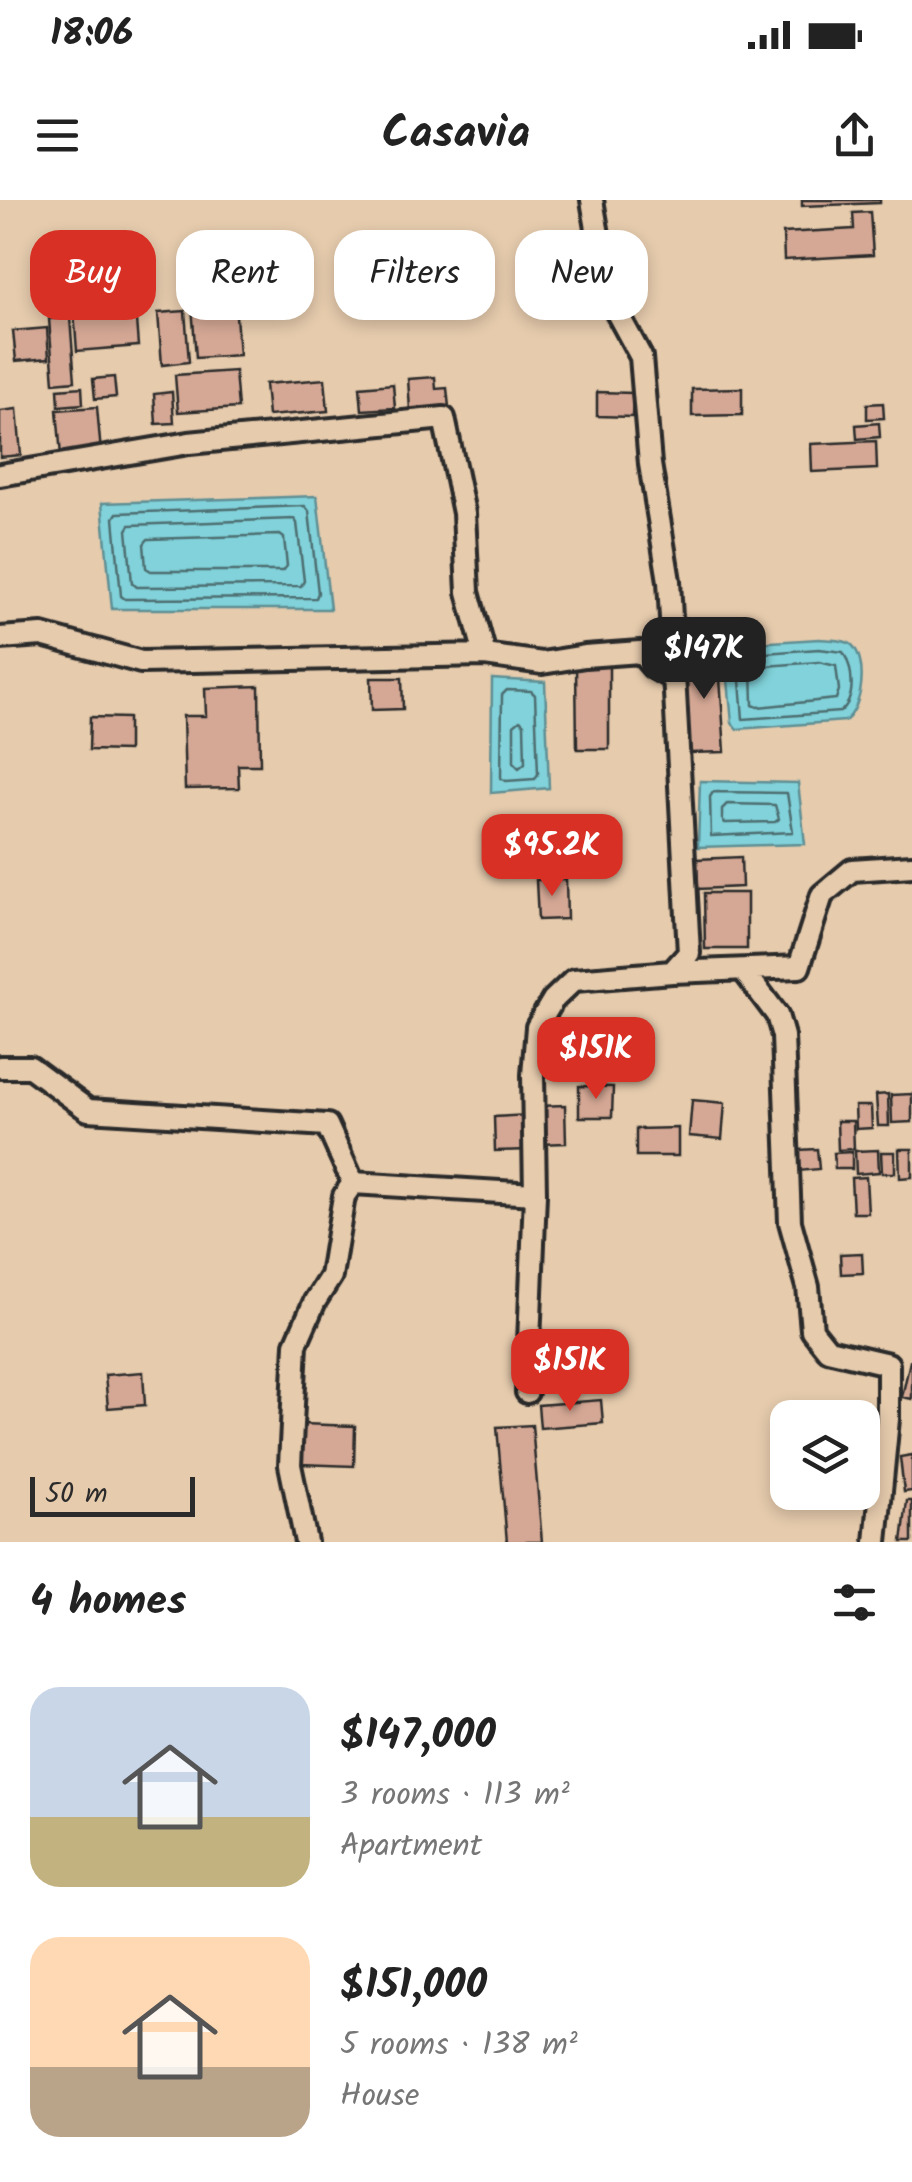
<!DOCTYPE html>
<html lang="en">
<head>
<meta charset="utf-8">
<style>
  body { margin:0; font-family:Kalam,sans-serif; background:#f6f6f6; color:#222; height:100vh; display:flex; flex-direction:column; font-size:38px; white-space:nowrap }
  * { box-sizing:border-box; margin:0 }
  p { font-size:32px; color:#767676 }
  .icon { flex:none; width:55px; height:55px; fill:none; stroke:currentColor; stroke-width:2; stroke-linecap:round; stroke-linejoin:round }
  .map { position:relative; height:1342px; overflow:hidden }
  .sheet { display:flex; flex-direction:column; background:#fff; flex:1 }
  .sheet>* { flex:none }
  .guide { position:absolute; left:30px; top:30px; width:852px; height:90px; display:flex; gap:20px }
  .fabs { position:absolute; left:770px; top:1200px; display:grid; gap:20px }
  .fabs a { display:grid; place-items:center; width:110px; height:110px; border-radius:20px; background:#fff; box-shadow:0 5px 15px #0003; font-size:50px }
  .scale { position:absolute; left:30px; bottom:25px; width:165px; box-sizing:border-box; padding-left:10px; border:5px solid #2b2b2b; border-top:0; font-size:28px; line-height:35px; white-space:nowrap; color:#2b2b2b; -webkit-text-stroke:8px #e6cbad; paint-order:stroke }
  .price { position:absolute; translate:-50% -85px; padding:0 22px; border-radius:20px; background:#d93025; color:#fff; font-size:32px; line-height:65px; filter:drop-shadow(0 2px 5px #0008) }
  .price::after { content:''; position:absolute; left:50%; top:60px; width:30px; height:22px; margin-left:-15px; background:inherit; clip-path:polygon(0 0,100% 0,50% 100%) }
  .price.current { background:#222; color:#fff }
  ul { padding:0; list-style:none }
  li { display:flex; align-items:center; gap:30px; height:250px; padding:0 30px }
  li span { display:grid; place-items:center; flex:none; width:280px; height:200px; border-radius:30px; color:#555 }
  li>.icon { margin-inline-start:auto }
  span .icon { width:120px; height:120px; fill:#fffc; stroke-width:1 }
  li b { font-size:42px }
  h2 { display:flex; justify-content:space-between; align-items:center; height:120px; padding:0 30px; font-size:42px }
  .tag { padding:0 35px; border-radius:30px; background:#fff; box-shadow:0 5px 15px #0003; font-size:35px; line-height:90px }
  .tag.current { background:#d93025; color:#fff }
  .status { display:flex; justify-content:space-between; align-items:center; height:70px; padding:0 50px; background:#fff; direction:ltr }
  .status svg { height:28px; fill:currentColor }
  header { display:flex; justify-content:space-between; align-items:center; height:130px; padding:0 30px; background:#fff; font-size:45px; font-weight:800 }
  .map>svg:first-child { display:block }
  .water { fill:#81d2da; stroke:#5f8f94; stroke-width:2.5 }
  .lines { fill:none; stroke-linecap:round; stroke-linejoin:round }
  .shore { stroke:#4d6e71; stroke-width:2.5 }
  .building { fill:#d5a895; stroke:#2b2b2b; stroke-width:2.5 }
  .minor-casing { stroke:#2b2b2b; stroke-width:28 }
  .minor { stroke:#e6cbad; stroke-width:20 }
</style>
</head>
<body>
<div class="status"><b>18:06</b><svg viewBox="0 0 49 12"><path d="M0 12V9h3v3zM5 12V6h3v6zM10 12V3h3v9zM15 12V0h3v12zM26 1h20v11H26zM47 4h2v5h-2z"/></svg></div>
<header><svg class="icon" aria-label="menu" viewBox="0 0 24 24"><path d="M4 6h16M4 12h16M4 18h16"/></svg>Casavia<svg class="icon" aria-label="share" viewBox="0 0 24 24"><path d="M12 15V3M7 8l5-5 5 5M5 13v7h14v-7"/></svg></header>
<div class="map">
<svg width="912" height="1342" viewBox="0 0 912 1342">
  <rect width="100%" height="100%" fill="#e6cbad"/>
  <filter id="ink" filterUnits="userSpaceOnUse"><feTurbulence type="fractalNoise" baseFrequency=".01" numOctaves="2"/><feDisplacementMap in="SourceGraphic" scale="20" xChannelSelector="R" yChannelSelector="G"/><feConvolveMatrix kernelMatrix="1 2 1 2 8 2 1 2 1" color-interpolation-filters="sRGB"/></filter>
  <g filter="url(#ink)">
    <path class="water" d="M317,296L330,409H112L102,303Z
      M819,439C828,440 845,439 852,445C868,460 863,508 845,521L737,529L732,523L726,458L730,448L739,444Z
      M492,479L545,482L549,588L491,593Z
      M700,581L798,583L805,644L698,647Z"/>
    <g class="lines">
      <path class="shore" d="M305,306L309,311L318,393L316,398L125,399L121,396L114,318L117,313Z
        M294,319L297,323L304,381L301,386L137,387L132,383L127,330L130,325Z
        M280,335L284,338L287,366L283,371H151L146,368L144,344L148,339Z
        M819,449L843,452C853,468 857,499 840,512L743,519L738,455Z
        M819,462L836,466L839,490L836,499L758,507L753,505L752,467Z
        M507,490L531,491L535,495L538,574L535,579L506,581L501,578L502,495Z
        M520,520L524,524L525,563L519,568L514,563V525Z
        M713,592L787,593L793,632L711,636L710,597Z
        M727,604L775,605L779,619L775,622L725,623L722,619V609Z"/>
    </g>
    <path class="building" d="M802,0H880V3L802,6Z
      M870,12L873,55L784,60L783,33L854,29L853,13Z
      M287,50L306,55L303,77L285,73Z
      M235,102L239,155L196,158L192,106Z
      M135,107L138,146L77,151L74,112Z
      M185,111L189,162L162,165L158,113Z
      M70,118L75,181L54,183L49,119Z
      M47,128L49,158L16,161L13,131Z
      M235,171L238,208L178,212L175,175Z
      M114,177L116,197L95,199L93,179Z
      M435,177L436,189L447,188L449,207L410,210L408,179Z
      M325,179L328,211L268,216L265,184Z
      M393,184L395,208L362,210L360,187Z
      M82,187L83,204L59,206L58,189Z
      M742,188V215L692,216V189Z
      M172,192L174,223L156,224L154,194Z
      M597,192L633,193L632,217L597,216Z
      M883,203L884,218L867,219V204Z
      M97,207L101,253L61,256L57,210Z
      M17,209L21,255L0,257V211Z
      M879,223L880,237L857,239L856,225Z
      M876,241L877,269L812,272L811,244Z
      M718,448L725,552L689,553L683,453Z
      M576,466H609V549H577Z
      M371,478H402L403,509L372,510Z
      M259,486L260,565H238L239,588L185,589L183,516H206L205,488Z
      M90,517L128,518V551L89,550Z
      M589,648V673L539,675L538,649Z
      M741,657L742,687L698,689L697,659Z
      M566,679L567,719L538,720L536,680Z
      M704,693H747V749H705Z
      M579,886L613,887L612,917H579Z
      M888,894L889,926H878L876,895Z
      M912,894V922L892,923L891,895Z
      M692,900L725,903L722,939L689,936Z
      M565,905L566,943L539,944L538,906Z
      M855,906H871L872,928L856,929Z
      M528,915L529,950L495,951L494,917Z
      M837,921H853L854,949L838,950Z
      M678,928V956H636V929Z
      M817,949L819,969L799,971L798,950Z
      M899,949H912V977L900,978Z
      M878,950L879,972L856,974L855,951Z
      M852,952V969H835L834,953Z
      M881,952H895V973H882Z
      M866,977L868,1013H853L851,978Z
      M862,1053L863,1073L841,1074L840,1054Z
      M910,1161L912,1162V1199L902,1197Z
      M143,1172L145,1205L108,1208L105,1175Z
      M601,1200L603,1223L540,1228L538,1205Z
      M302,1224L355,1226L354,1266L300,1264Z
      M532,1225L542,1342H507L497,1227Z
      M912,1255V1291L904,1292L900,1257Z
      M907,1301H912V1342H902Z"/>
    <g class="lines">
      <g class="minor-casing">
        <path id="minor" d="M0,275L189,243L444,218L464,313L468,392L485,455L542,463L585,456L640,452L653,467L672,478
          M0,438L42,435L141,462L485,455
          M744,771L777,815L783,836L790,1022L808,1087L812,1130L828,1150L888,1164V1219L876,1342
          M672,772L799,767L822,695L852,670L912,666
          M0,867H30L88,910L327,925L353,983L535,994L527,1192
          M535,994L533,875L537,827L553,800L574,780L672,772L689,753L669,381L650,264L641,157L609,98L592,0
          M306,1342L290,1265L296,1144L315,1101L331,1076L344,996L353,983"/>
      </g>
      <use href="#minor" class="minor"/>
    </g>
  </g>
</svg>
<div class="fabs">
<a><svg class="icon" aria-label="layers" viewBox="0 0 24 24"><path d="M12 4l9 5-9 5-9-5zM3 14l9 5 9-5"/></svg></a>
</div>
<div class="scale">50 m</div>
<b class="price current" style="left:704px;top:502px">$147K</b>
<b class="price" style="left:552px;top:699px">$95.2K</b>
<b class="price" style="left:596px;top:902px">$151K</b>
<b class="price" style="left:570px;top:1214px">$151K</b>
<div class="guide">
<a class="tag current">Buy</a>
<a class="tag">Rent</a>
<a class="tag">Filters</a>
<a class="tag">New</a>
</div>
</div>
<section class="sheet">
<h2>4 homes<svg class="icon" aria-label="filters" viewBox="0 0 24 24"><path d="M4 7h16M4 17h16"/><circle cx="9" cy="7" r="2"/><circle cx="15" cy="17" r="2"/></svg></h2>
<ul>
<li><span style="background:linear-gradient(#c9d6e8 65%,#c2b280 0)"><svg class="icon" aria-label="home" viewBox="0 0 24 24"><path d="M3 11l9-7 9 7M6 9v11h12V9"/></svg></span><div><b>$147,000</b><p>3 rooms · 113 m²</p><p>Apartment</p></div></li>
<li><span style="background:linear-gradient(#ffd9b3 65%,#b9a48a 0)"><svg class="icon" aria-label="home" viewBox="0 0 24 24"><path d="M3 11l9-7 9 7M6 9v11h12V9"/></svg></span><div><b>$151,000</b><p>5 rooms · 138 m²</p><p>House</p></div></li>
</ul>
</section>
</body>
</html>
